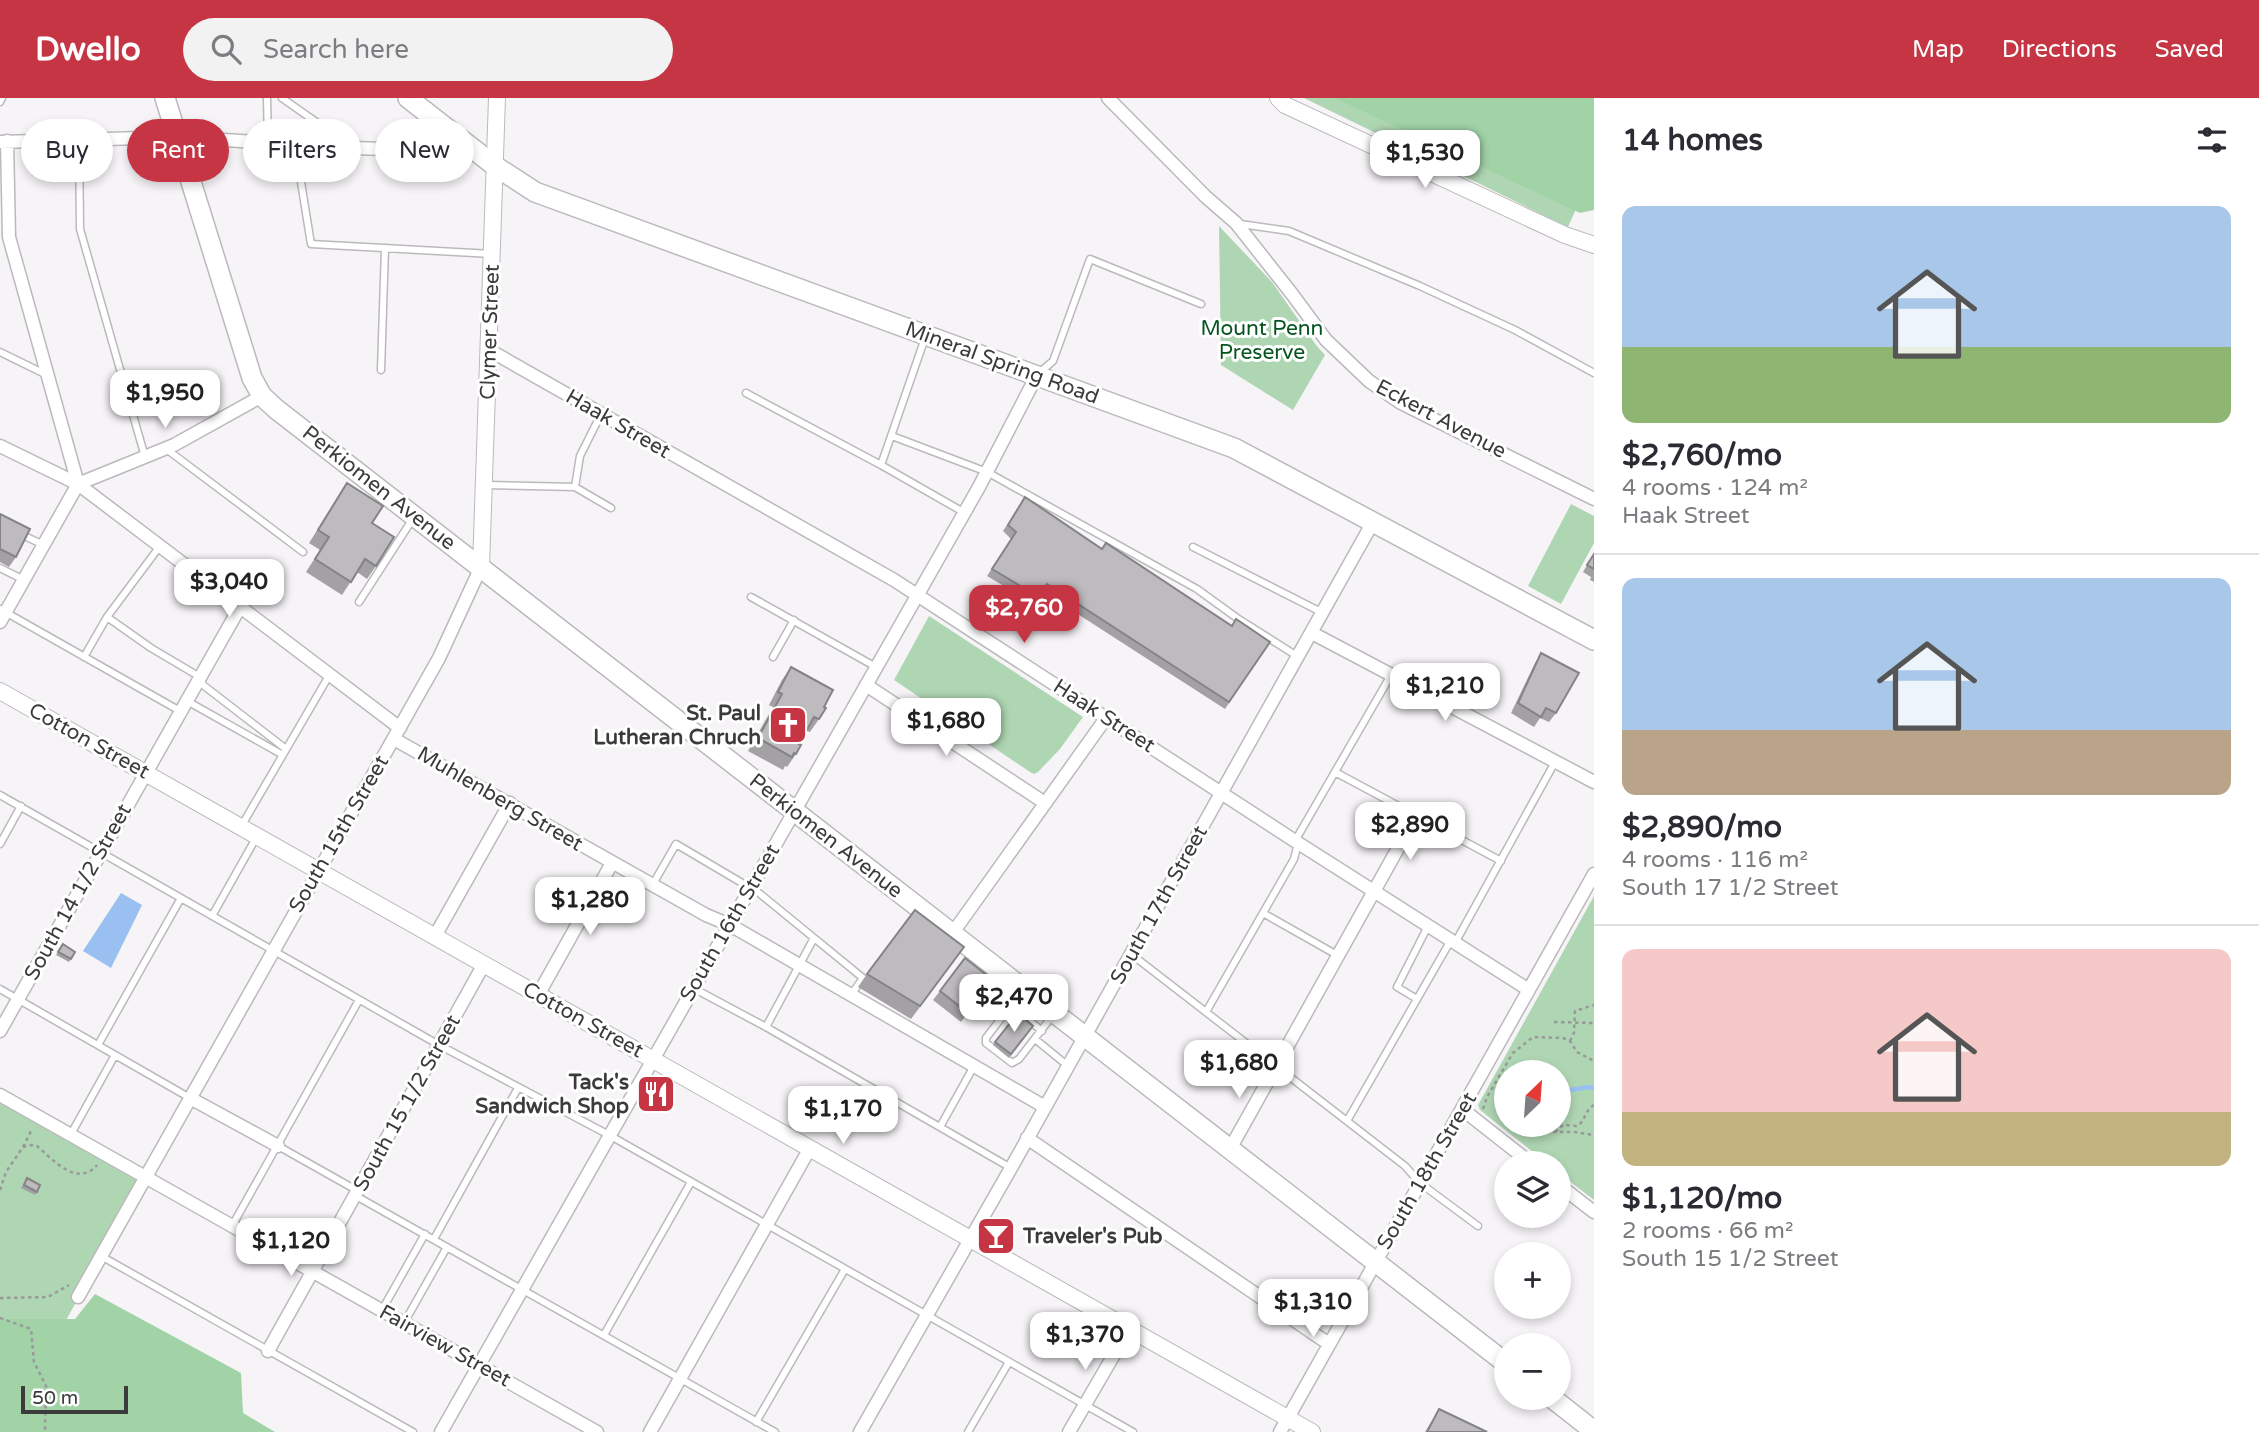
<!DOCTYPE html>
<html lang="en">
<head>
<meta charset="utf-8">
<style>
  body { margin:0; font-family:"Varela Round",sans-serif; background:#f2f2f3; color:#2b2b33; height:100vh; display:flex; flex-direction:column; font-size:26px; white-space:nowrap }
  * { box-sizing:border-box; margin:0 }
  p { font-size:23px; color:#7c7c81 }
  .icon { flex:none; width:38px; height:38px; fill:none; stroke:currentColor; stroke-width:2; stroke-linecap:round; stroke-linejoin:round }
  .map { position:relative; flex:1; overflow:hidden }
  .panel { display:flex; flex-direction:column; background:#fff; width:665px }
  .panel>* { flex:none }
  .guide { position:absolute; left:21px; top:21px; width:665px; height:63px; display:flex; gap:14px }
  .needle { width:46px; rotate:25deg }
  .fabs { position:absolute; left:1494px; top:962px; display:grid; gap:14px }
  .fabs a { display:grid; place-items:center; width:77px; height:77px; border-radius:50%; background:#fff; box-shadow:0 4px 10px #0003; font-size:35px }
  .scale { position:absolute; left:21px; bottom:18px; width:107px; box-sizing:border-box; padding-left:7px; border:4px solid #3b3b3c; border-top:0; font-size:19px; line-height:24px; white-space:nowrap; color:#3b3b3c; -webkit-text-stroke:5px #fff; paint-order:stroke }
  .price { position:absolute; translate:-50% -60px; padding:0 16px; border-radius:14px; background:#fff; color:#222; font-size:23px; line-height:46px; filter:drop-shadow(0 2px 4px #0008) }
  .price::after { content:''; position:absolute; left:50%; top:42px; width:21px; height:16px; margin-left:-10px; background:inherit; clip-path:polygon(0 0,100% 0,50% 100%) }
  .price.selected { background:#c53543; color:#fff }
  ul { padding:0; list-style:none }
  li { display:grid; align-content:center; gap:14px; height:371px; padding:0 28px }
  li+li { border-top:2px solid #e1e1e2 }
  li span { display:grid; place-items:center; height:217px; border-radius:14px; color:#555 }
  li>.icon { margin-inline-start:auto }
  span .icon { width:126px; height:126px; fill:#fffc; stroke-width:1 }
  li b { font-size:30px }
  h2 { display:flex; justify-content:space-between; align-items:center; height:84px; padding:0 28px; font-size:30px }
  .tag { padding:0 24px; border-radius:32px; background:#fff; box-shadow:0 4px 10px #0003; font-size:24px; line-height:63px }
  .tag.selected { background:#c53543; color:#fff }
  header { display:flex; align-items:center; gap:42px; box-sizing:border-box; height:98px; padding:0 35px; background:#c53543; color:#fff }
  header strong { font-size:33px }
  nav { display:flex; gap:38px; margin-inline-start:auto; font-size:24px }
  .search { width:490px; height:63px; background:#f2f2f3; display:flex; align-items:center; gap:18px; box-sizing:border-box; padding:0 24px; border-radius:38px; color:#7c7c81; font-size:26px }
  main { display:flex; flex:1; min-height:0 }
  .map>svg:first-child { display:block }
  .green { fill:#afd6b3; fill-rule:evenodd }
  .forest { fill:#a1d3a7 }
  .water { fill:#99c0f0 }
  .lines { fill:none; stroke-linecap:round; stroke-linejoin:round }
  .stream { stroke:#99c0f0; stroke-width:4.5 }
  .lane-casing { stroke:#bbb9bc; stroke-width:9 }
  .street-casing { stroke:#bbb9bc; stroke-width:15 }
  .secondary-casing { stroke:#bbb9bc; stroke-width:18 }
  .primary-casing { stroke:#bbb9bc; stroke-width:22 }
  .path { stroke:#99989a; stroke-width:2.5; stroke-dasharray:3.5 3.5; stroke-linecap:butt }
  .lane { stroke:#fff; stroke-width:6 }
  .street { stroke:#fff; stroke-width:12 }
  .secondary { stroke:#fff; stroke-width:16 }
  .primary { stroke:#fff; stroke-width:19 }
  .wall { fill:#a3a1a3 }
  .building { fill:#bdbbbe; stroke:#848385; stroke-width:2 }
  .labels { text-anchor:middle; dominant-baseline:central; stroke-width:6; stroke-linejoin:round; paint-order:stroke }
  .park-label { font-size:21px; fill:#05541f; stroke:#fff }
  .street-label { font-size:21px; fill:#3b3b3c; stroke:#fff }
  .poi-label { font-size:21px; font-weight:bold; fill:#3b3b3c; stroke:#fff; text-anchor:end }
</style>
</head>
<body>
<header>
<strong>Dwello</strong>
<div class="search"><svg class="icon" aria-label="search" viewBox="0 0 24 24"><circle cx="10" cy="10" r="6"/><path d="M15 15l6 6"/></svg>Search here</div>
<nav><a>Map</a><a>Directions</a><a>Saved</a></nav>
</header>
<main>
<div class="map">
<svg width="1594" height="1334" viewBox="0 0 1594 1334">
  <rect width="100%" height="100%" fill="#f7f4f8"/>
  <path class="green" d="M1304,0H1594V71L1568,129Z
    M1219,128L1272,184L1316,247L1325,257L1293,312L1221,267Z
    M1571,406L1594,418V445L1561,506L1528,488Z
    M929,518L1083,619L1060,651L1038,674L1034,676L1030,674L894,582Z
    M1594,798V1102L1559,1075V1066H1548L1480,1012L1478,1007ZM1507,975H1559V1027H1507Z
    M0,997L145,1079L37,1275L0,1334Z"/>
  <path class="forest" d="M1335,0H1594V112L1580,115Z
    M95,1196L241,1275L243,1315L275,1334H0V1221H75Z"/>
  <path class="water" d="M121,795L142,807L111,870L83,853Z"/>
  <g class="lines">
    <path class="stream" d="M1559,994L1588,989L1594,990
      M1501,1009L1507,1008"/>
    <g class="lane-casing">
      <path id="lane" d="M267,0L268,46
        M282,0L349,47
        M0,4L2,0
        M79,42L80,131L145,359
        M295,47L311,146L492,156
        M1240,126L1289,133L1420,188L1515,232L1594,275
        M0,254L45,276
        M381,272L385,150
        M1039,275L1053,263L1090,161L1201,206
        M746,295L881,367L965,415
        M892,338L987,374L1197,491L1237,520L1297,558
        M165,350L303,454
        M881,367L925,240
        M486,387L575,389L611,410
        M575,389L580,358L601,316
        M20,436L44,447
        M1193,449L1321,514
        M0,470L24,482
        M751,499L876,569
        M359,504L412,422
        M0,511L180,613
        M107,519L151,550L200,579L203,587L286,651
        M84,559L107,519L160,448
        M773,559L794,522
        M187,603L283,657
        M1335,674L1501,763
        M0,697L439,947L609,1037L1133,1334
        M242,727L330,576
        M1295,743L1391,577
        M0,746L21,708
        M653,786L676,746L759,795L863,880L851,897
        M1263,815L1337,857
        M212,818L256,740
        M1455,845L1555,664
        M1131,856L1405,1068L1420,1085L1478,1128
        M693,890L766,929L1011,1070
        M0,891L190,1000
        M1022,893L986,940V945L1012,965L1019,961L1053,917
        M1417,901L1397,889L1428,828
        M1011,908L1042,933
        M1206,914L1294,761L1298,745
        M766,929L814,840
        M1035,941L1068,968
        M98,947L181,800
        M1347,1023L1451,842
        M940,1029L974,968
        M71,1036L115,957
        M278,1048L358,1093
        M356,1098L775,1334
        M232,1128L359,902
        M434,1141L518,990
        M101,1158L413,1334
        M382,1212L425,1136
        M404,1225L447,1149
        M604,1237L691,1084
        M756,1324L845,1171
        M968,1334L1009,1264"/>
    </g>
    <g class="street-casing">
      <path id="street" d="M1108,0L1206,99L1236,125L1292,196L1326,242L1369,283L1401,305L1594,401
        M7,43L9,139L78,386
        M0,44L177,39L353,50L476,54
        M489,252L894,482L1295,743L1529,892
        M0,348L78,386L400,630
        M0,524L78,386L174,347L262,298
        M1312,535L1594,684
        M866,587L1045,705
        M394,641L706,817L730,827L1045,1009
        M952,836L1106,620
        M435,838L510,705
        M538,897L612,765
        M0,933L240,509
        M0,997L597,1334
        M190,1000L278,1048
        M1462,1011L1532,1066
        M1027,1040L1329,1246
        M1230,1051L1416,718
        M1559,1087L1594,1114
        M78,1199L439,560L481,469
        M268,1253L484,866
        M441,1334L979,389L1037,277
        M650,1334L810,1050
        M860,1334L1011,1070L1373,424
        M1069,1334L1129,1231
        M1280,1334L1594,776"/>
    </g>
    <g class="secondary-casing">
      <path id="secondary" d="M1278,0L1285,7L1565,137L1594,147
        M481,469L497,0
        M0,593L1312,1334"/>
    </g>
    <g class="primary-casing">
      <path id="primary" d="M165,0L252,280L262,298L276,311L1507,1266
        M408,0L495,68L535,94L1234,350L1594,542
        M1552,1300L1594,1333"/>
    </g>
    <path class="path" d="M1554,924L1593,925
      M1570,943L1574,935L1575,913L1594,907
      M1483,1011L1487,999L1513,955L1533,939L1563,940L1570,943L1577,954L1594,963
      M1534,1027L1544,1034H1575L1593,1037
      M1555,1034L1563,1027L1578,1028C1586,1021 1585,1012 1594,1007
      M23,1049L32,1031
      M0,1092L6,1074L23,1049L32,1047L37,1048C53,1062 78,1090 97,1067
      M0,1200L48,1199L69,1187
      M0,1220L31,1231L34,1264L46,1288L45,1330L47,1334"/>
    <use href="#lane" class="lane"/>
    <use href="#street" class="street"/>
    <use href="#secondary" class="secondary"/>
    <use href="#primary" class="primary"/>
  </g>
  <path class="wall" d="M347,385L372,425L376,468L367,481L357,474L342,497L306,474L320,452L309,445Z
    M1025,399L1102,451L1232,528L1236,521L1270,544L1225,611L1042,493L1034,506L987,478L1011,441L1003,433Z
    M0,416L16,459L9,469L0,464Z
    M1594,455V484L1590,482L1591,479L1583,474Z
    M1541,555L1556,615L1549,624L1540,620L1534,629L1511,615L1535,565Z
    M791,569L824,609L819,621L810,634L807,633L799,646L796,656L787,669L785,668L783,672L748,653L773,609L769,607L782,582Z
    M63,846L75,854L69,864L56,857Z
    M955,862L911,921L858,889L867,876Z
    M986,891L961,924L933,902L940,893Z
    M1018,915L1033,928L1009,960L993,947Z
    M27,1080L40,1087L35,1097L21,1090Z
    M1439,1311L1487,1334H1425Z"/>
  <path class="building" d="M347,385L383,408L372,425L394,439L376,468L365,461L351,484L315,461L329,439L318,432Z
    M1025,399L1102,451L1106,445L1232,528L1236,521L1270,544L1229,604L1047,486L1039,499L992,471L1016,434L1008,427Z
    M0,416L30,431L16,459L0,451Z
    M1594,456V471L1587,467Z
    M1541,555L1579,575L1556,615L1546,610L1541,619L1518,605Z
    M791,569L833,592L824,609L826,610L819,621L814,619L799,646L801,647L796,656L794,655L792,659L758,640L782,596L778,594Z
    M915,812L964,849L920,908L867,876Z
    M63,846L75,854L71,861L58,854Z
    M965,860L993,882L967,914L940,893Z
    M1018,915L1033,928L1011,956L995,944Z
    M27,1080L40,1087L37,1094L24,1087Z
    M1439,1311L1487,1334H1427Z"/>
  <defs>
    <g id="church-square" transform="scale(2.0125)"><rect x="-9" y="-9" width="18" height="18" rx="4" fill="#c53543" stroke="#fff"/><path d="M-1.2-6h2.4v3.5h3.3v2.4h-3.3V6h-2.4V-.1h-3.3v-2.4h3.3Z" fill="#fff"/></g>
    <g id="restaurant-square" transform="scale(2.0125)"><rect x="-9" y="-9" width="18" height="18" rx="4" fill="#c53543" stroke="#fff"/><path d="M-5-6h1v4h1v-4h1v4h1v-4h1v5L-1.5 .5V6h-2V.5L-5-1ZM5-6V6H3V1.5H1.5Q1.5-4 5-6Z" fill="#fff"/></g>
    <g id="bar-square" transform="scale(2.0125)"><rect x="-9" y="-9" width="18" height="18" rx="4" fill="#c53543" stroke="#fff"/><path d="M-6-5H6L.8 .8V4.5H3.5V6h-7V4.5H-.8V.8Z" fill="#fff"/></g>
  </defs>
  <g fill-rule="evenodd">
    <use href="#church-square" x="788" y="627"/>
    <use href="#restaurant-square" x="656" y="996"/>
    <use href="#bar-square" x="996" y="1138"/>
  </g>
  <g class="labels">
    <g class="park-label">
      <text x="1262" y="230">Mount Penn<tspan x="1262" dy="24">Preserve</tspan></text>
    </g>
    <g class="street-label">
      <text transform="translate(490 234) rotate(-88)">Clymer Street</text>
      <text transform="translate(1002 265) rotate(20)">Mineral Spring Road</text>
      <text transform="translate(1441 321) rotate(28)">Eckert Avenue</text>
      <text transform="translate(618 326) rotate(30)">Haak Street</text>
      <text transform="translate(379 390) rotate(38)">Perkiomen Avenue</text>
      <text transform="translate(1104 618) rotate(33)">Haak Street</text>
      <text transform="translate(89 643) rotate(29)">Cotton Street</text>
      <text transform="translate(500 701) rotate(30)">Muhlenberg Street</text>
      <text transform="translate(339 736) rotate(-60)">South 15th Street</text>
      <text transform="translate(826 738) rotate(38)">Perkiomen Avenue</text>
      <text transform="translate(78 794) rotate(-61)">South 14 1/2 Street</text>
      <text transform="translate(1159 807) rotate(-61)">South 17th Street</text>
      <text transform="translate(730 825) rotate(-60)">South 16th Street</text>
      <text transform="translate(583 922) rotate(29)">Cotton Street</text>
      <text transform="translate(407 1005) rotate(-61)">South 15 1/2 Street</text>
      <text transform="translate(1427 1073) rotate(-60)">South 18th Street</text>
      <text transform="translate(445 1248) rotate(29)">Fairview Street</text>
    </g>
    <g class="poi-label">
      <text x="761" y="615">St. Paul<tspan x="761" dy="24">Lutheran Chruch</tspan></text>
      <text x="629" y="984">Tack's<tspan x="629" dy="24">Sandwich Shop</tspan></text>
      <text x="1023" y="1138" text-anchor="start">Traveler's Pub</text>
    </g>
  </g>
</svg>
<div class="fabs">
<a><svg class="needle" viewBox="-14 -14 28 28"><path d="M0-13l5 13h-10z" fill="#e53935"/><path d="M0 13l5-13h-10z" fill="#7c7c81"/></svg></a>
<a><svg class="icon" aria-label="layers" viewBox="0 0 24 24"><path d="M12 4l9 5-9 5-9-5zM3 14l9 5 9-5"/></svg></a>
<a>+</a>
<a>−</a>
</div>
<div class="scale">50 m</div>
<b class="price" style="left:1425px;top:92px">$1,530</b>
<b class="price" style="left:165px;top:332px">$1,950</b>
<b class="price" style="left:229px;top:521px">$3,040</b>
<b class="price selected" style="left:1024px;top:547px">$2,760</b>
<b class="price" style="left:1445px;top:625px">$1,210</b>
<b class="price" style="left:946px;top:660px">$1,680</b>
<b class="price" style="left:1410px;top:764px">$2,890</b>
<b class="price" style="left:590px;top:839px">$1,280</b>
<b class="price" style="left:1014px;top:936px">$2,470</b>
<b class="price" style="left:1239px;top:1002px">$1,680</b>
<b class="price" style="left:843px;top:1048px">$1,170</b>
<b class="price" style="left:291px;top:1180px">$1,120</b>
<b class="price" style="left:1313px;top:1241px">$1,310</b>
<b class="price" style="left:1085px;top:1274px">$1,370</b>
<div class="guide">
<a class="tag">Buy</a>
<a class="tag selected">Rent</a>
<a class="tag">Filters</a>
<a class="tag">New</a>
</div>
</div>
<section class="panel">
<h2>14 homes<svg class="icon" aria-label="filters" viewBox="0 0 24 24"><path d="M4 7h16M4 17h16"/><circle cx="9" cy="7" r="2"/><circle cx="15" cy="17" r="2"/></svg></h2>
<ul>
<li><span style="background:linear-gradient(#a9c7e8 65%,#8fb573 0)"><svg class="icon" aria-label="home" viewBox="0 0 24 24"><path d="M3 11l9-7 9 7M6 9v11h12V9"/></svg></span><div><b>$2,760/mo</b><p>4 rooms · 124 m²</p><p>Haak Street</p></div></li>
<li><span style="background:linear-gradient(#a9c7e8 70%,#b9a48a 0)"><svg class="icon" aria-label="home" viewBox="0 0 24 24"><path d="M3 11l9-7 9 7M6 9v11h12V9"/></svg></span><div><b>$2,890/mo</b><p>4 rooms · 116 m²</p><p>South 17 1/2 Street</p></div></li>
<li><span style="background:linear-gradient(#f6c9c9 75%,#c2b280 0)"><svg class="icon" aria-label="home" viewBox="0 0 24 24"><path d="M3 11l9-7 9 7M6 9v11h12V9"/></svg></span><div><b>$1,120/mo</b><p>2 rooms · 66 m²</p><p>South 15 1/2 Street</p></div></li>
</ul>
</section>
</main>
</body>
</html>
